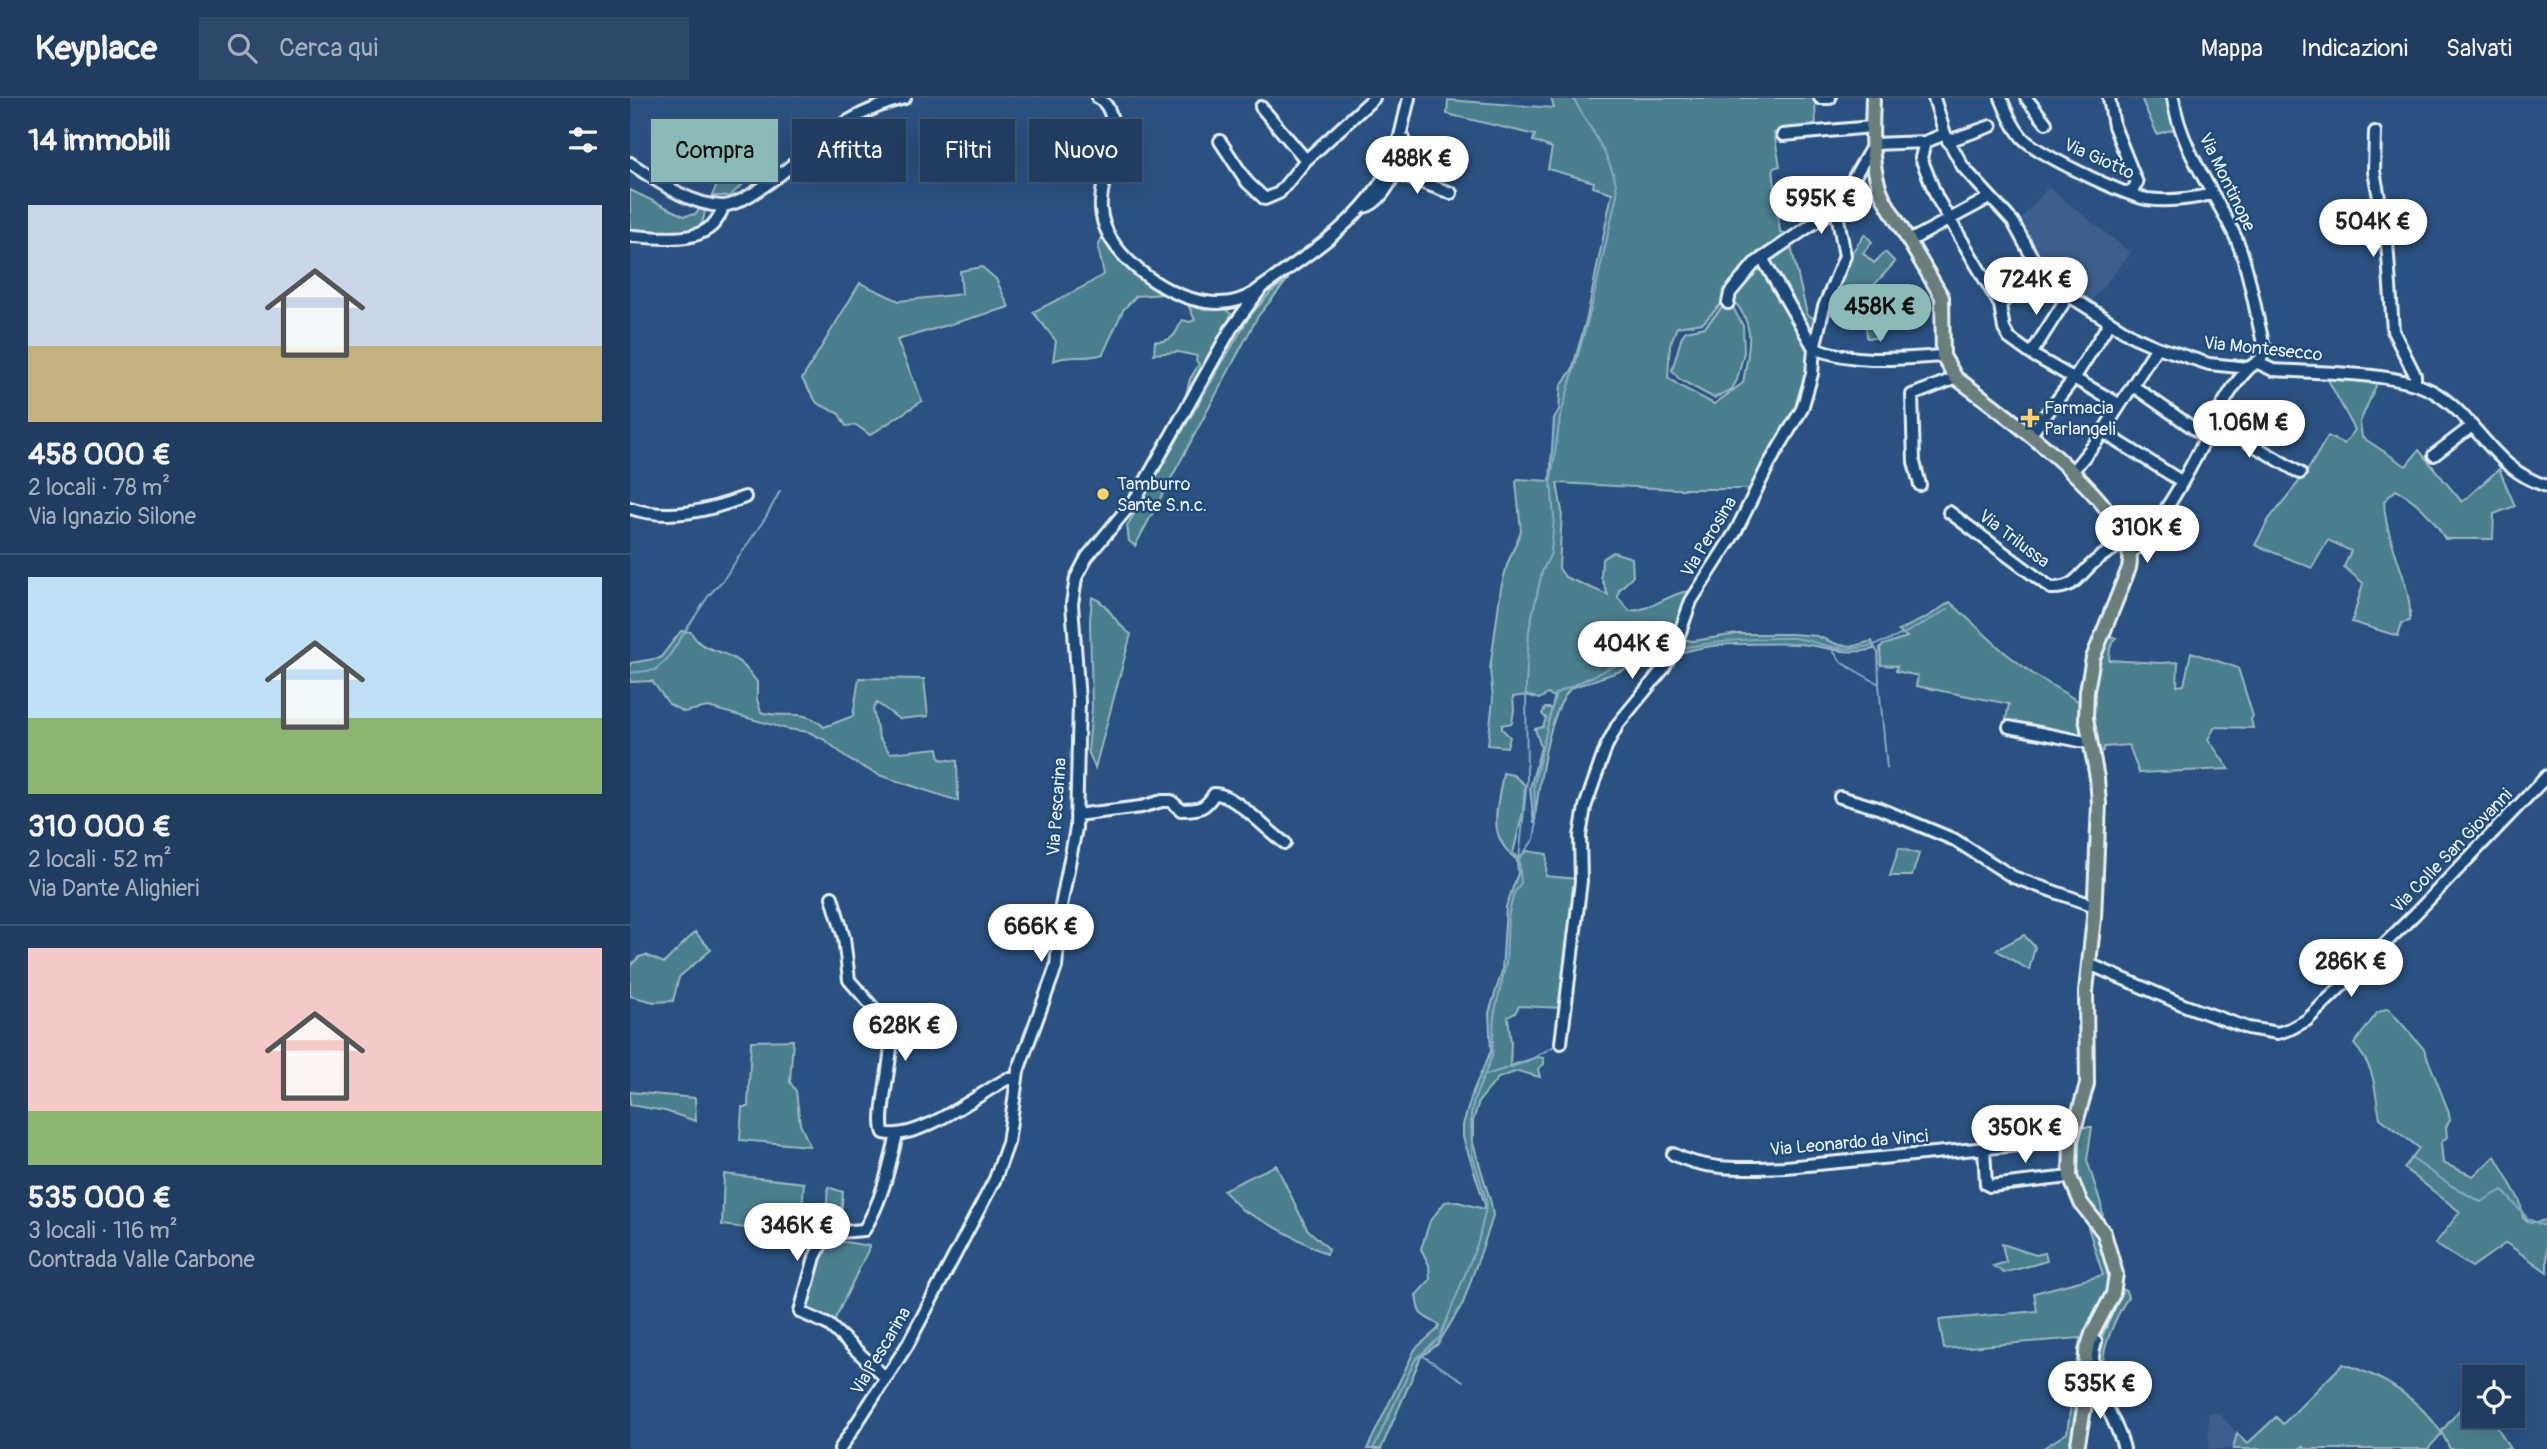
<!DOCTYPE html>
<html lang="it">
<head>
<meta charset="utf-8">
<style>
  body { margin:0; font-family:Pangolin,sans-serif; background:#2d486a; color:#f1f3f6; height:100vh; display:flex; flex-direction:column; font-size:26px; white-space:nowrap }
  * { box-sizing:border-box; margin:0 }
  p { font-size:23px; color:#a2aebd }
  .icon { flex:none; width:38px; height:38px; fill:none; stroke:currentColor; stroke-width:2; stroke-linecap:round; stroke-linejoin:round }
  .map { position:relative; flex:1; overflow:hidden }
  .sheet { display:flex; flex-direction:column; background:#203d61; width:630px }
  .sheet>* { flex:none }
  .top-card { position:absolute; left:21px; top:21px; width:665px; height:63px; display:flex; gap:14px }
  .fabs { position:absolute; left:1832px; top:1267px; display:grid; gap:14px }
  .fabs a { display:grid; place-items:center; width:63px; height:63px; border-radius:0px; background:#203d61; box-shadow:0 7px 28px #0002,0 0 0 2px #3d5676; font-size:35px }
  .price { position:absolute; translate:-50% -60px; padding:0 16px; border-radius:24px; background:#fff; color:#222; font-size:23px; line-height:46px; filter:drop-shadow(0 2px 4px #0008) }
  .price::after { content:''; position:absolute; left:50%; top:42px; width:21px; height:16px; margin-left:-10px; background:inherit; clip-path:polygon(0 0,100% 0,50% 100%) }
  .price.current { background:#8bbbb9; color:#111 }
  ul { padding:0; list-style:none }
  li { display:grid; align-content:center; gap:14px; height:371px; padding:0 28px }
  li+li { border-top:2px solid #3d5676 }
  li span { display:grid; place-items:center; height:217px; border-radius:0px; color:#555 }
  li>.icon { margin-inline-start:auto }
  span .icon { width:126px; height:126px; fill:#fffc; stroke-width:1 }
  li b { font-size:30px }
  h2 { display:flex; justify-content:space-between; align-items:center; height:84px; padding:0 28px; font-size:30px }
  .pill { padding:0 24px; border-radius:0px; background:#203d61; box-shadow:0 7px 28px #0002,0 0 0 2px #3d5676; font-size:24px; line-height:63px }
  .pill.current { background:#8bbbb9; color:#111 }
  header { display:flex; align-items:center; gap:42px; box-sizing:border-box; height:98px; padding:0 35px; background:#203d61; border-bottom:2px solid #3d5676 }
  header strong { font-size:33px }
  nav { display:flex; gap:38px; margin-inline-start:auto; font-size:24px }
  .search { width:490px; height:63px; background:#2d486a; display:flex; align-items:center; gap:18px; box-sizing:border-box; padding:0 24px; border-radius:0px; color:#a2aebd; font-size:26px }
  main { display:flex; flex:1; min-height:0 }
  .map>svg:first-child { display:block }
  .built { fill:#3c5e8d }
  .green { fill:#4b7f8d; stroke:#9ab8c2; stroke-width:2; fill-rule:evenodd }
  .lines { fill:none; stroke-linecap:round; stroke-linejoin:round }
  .stream { stroke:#87abc6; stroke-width:2 }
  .minor-casing { stroke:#e8f1f8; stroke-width:16 }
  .major-casing { stroke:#e8f1f8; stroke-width:18 }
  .minor { stroke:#1f4a7a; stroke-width:10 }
  .major { stroke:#6b7f7c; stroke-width:12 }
  .poi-dot { fill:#ffd166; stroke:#1f4a7a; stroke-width:2.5 }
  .labels { text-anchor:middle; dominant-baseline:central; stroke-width:5; stroke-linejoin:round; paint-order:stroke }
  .street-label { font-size:18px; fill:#e8f1f8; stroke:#1f4a7a }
  .poi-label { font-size:18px; fill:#e8f1f8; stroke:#1f4a7a; text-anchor:start }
</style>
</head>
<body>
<header>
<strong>Keyplace</strong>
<div class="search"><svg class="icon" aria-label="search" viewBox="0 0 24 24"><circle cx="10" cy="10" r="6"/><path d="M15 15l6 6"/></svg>Cerca qui</div>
<nav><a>Mappa</a><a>Indicazioni</a><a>Salvati</a></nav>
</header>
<main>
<section class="sheet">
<h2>14 immobili<svg class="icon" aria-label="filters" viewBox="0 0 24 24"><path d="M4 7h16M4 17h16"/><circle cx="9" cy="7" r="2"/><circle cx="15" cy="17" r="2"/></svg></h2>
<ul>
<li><span style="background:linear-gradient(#c9d6e8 65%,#c2b280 0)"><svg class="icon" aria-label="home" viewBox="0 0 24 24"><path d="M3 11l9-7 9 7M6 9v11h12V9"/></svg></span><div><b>458 000 €</b><p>2 locali · 78 m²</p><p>Via Ignazio Silone</p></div></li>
<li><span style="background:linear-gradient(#bfe0f5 65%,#8fb573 0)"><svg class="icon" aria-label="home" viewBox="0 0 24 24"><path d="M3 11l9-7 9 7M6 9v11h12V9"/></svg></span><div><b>310 000 €</b><p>2 locali · 52 m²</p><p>Via Dante Alighieri</p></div></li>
<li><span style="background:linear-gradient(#f6c9c9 75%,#8fb573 0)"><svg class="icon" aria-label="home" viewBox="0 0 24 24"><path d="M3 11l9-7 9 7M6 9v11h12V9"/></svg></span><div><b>535 000 €</b><p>3 locali · 116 m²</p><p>Contrada Valle Carbone</p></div></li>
</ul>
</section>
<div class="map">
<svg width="1917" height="1351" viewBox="0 0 1917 1351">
  <rect width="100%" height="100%" fill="#2a5181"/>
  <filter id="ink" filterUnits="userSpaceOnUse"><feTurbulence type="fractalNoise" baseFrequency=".0143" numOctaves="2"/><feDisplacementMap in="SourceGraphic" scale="14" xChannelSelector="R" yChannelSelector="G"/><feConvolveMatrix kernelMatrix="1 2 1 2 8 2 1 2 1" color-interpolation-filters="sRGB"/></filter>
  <g filter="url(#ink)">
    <path class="built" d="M1418,89L1501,155L1461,204L1424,180L1409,159L1390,122Z
      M1588,1314L1607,1335L1603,1351H1579L1578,1315Z"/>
    <path class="green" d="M921,0H1185L1186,31L1144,35L1150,68L1143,70L1150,134L1158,136L1177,216L1189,224L1209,173L1235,136L1242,144L1233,155L1244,165L1255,154L1265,164L1236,196L1248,205L1250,240H1237L1236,229C1222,226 1212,219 1198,216L1158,340L1131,391H1044L927,385L932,413L929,470L935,479L978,497L971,479L972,461L983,454L1002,460L1003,478L989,492L988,500L1000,513C1026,512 1046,488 1073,493L1051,541L1063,543L1107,536H1162L1187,538L1209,547L1224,548L1242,543L1244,551C1212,559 1194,546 1165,546C1146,545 1126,546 1106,546C1055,547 990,574 941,590C917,615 909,691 904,726L900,690L911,649L905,631L913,629L916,620L912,616L915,610H922L925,599L918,596L909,601L897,597L883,599L884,612L882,625L872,627V631L880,639L877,649L858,647L863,601L860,571L871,490L877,467L891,433L886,384L888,381L920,383L924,320L929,312L931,287L942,272L957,219L982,95L963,89L964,84L918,71L922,50L903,43L905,37L817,16L818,2L924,10ZM1103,202C1128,229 1118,253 1113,285L1084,306L1048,287L1038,279L1040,247L1047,229L1073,225L1094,203L1096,205L1075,229L1056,233L1052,238L1042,272L1049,281L1084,300L1102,291L1107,282L1114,254L1113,228L1101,206Z
      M1511,0H1539L1548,30L1527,36Z
      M85,42C106,49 128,42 122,78L100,98H82L91,77L65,65L79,43Z
      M0,92L54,118L66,116L71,108L75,114L71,130L55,136L0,134Z
      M474,133L530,190L593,209L601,216L591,242L553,309L560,281L569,266L566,263L567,258L548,254L524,256L525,243C542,245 546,236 552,222L560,224L565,222L556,202L534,196L506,198L493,212L473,256C456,262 439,256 423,263L426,243L403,214L455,188L474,176L468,150Z
      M352,169L366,181L379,209L267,242L292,303L240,337L226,327L216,328L209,316L187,305L172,281L230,185L269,203L332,196L330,173Z
      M659,180L628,218L505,448L499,443L497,428L619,219L640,195Z
      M1697,280L1748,283L1730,324L1732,339L1776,368L1789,352L1832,404L1869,371L1885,408L1864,416L1863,441H1815C1803,419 1788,403 1766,392L1754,403C1755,445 1782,481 1780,523L1772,525L1768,538L1722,524L1733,485L1714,469L1721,453L1698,442L1682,470L1625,447L1639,421L1676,375L1698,338L1714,346L1725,332Z
      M462,499C479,505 485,527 501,536L465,670L458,653L462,610L460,523Z
      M1320,504L1373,553L1403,576L1453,606L1458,642L1375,626L1379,606L1286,588L1288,578L1266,573L1267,568L1251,567L1250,550L1253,547L1277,539L1268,533L1299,518Z
      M51,533L61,534C71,553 86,550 103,560C113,565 120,575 127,584V601L131,614C153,622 173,608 194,629L223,618L229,580L294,581L298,618L269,621L247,605L243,611L249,640L260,655L308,650L310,661L327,663L328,703L249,677L221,663L195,642L179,634L157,631L78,609L54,614L39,606L22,583L0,584V565L30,560Z
      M1478,537L1486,540L1480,550L1479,562L1529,565L1548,564L1547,588L1554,587L1561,554L1608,570L1623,618L1621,621L1623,630L1585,629L1578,641L1599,671L1509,675L1499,647L1474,649L1473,653L1469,654C1458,614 1460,575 1478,537Z
      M873,675L883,677L895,687L893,714L883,755L888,760L897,753L917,756L916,778L947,781L934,910L889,908L885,915L878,919L881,945L880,968L907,959L914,960V966L908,971L910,979L888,973L868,980L849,1003L843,1023V1045L861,1105L863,1118L860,1128L833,1205L808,1246L791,1259L751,1351H737L785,1251L808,1231L809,1227C789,1215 789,1219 786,1197L800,1182L799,1167L791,1151L800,1123L815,1104L824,1103L854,1111L855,1107L833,1039V1027L843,993L861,953L859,915L872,873L876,809L888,775L887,762C855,737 868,710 873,675Z
      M1269,750L1289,756L1282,778H1260Z
      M65,834L81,852L49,879L43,903L24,904L0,898V868L9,859L16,857L34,865Z
      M1394,837L1405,849L1399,872L1366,852Z
      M1758,910L1794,951L1818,1012L1820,1022L1816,1029L1817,1039L1811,1045L1813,1065L1843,1078L1865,1058L1890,1103L1893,1119L1900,1125L1917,1122V1174L1876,1145L1842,1169L1805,1146L1830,1114L1774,1070L1789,1050L1750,1020C1743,987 1747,973 1724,946L1747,915Z
      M163,942L160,984L166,993L170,1026L180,1048L110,1042L112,1009H118L121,943Z
      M0,994L65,1000L66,1023L35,1013L0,1007Z
      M1450,1029H1462L1457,1062L1471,1106L1482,1178L1442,1351H1412L1437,1335L1450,1240L1314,1251L1309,1222L1407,1213L1404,1195L1473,1177L1458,1129L1437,1076Z
      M646,1067L677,1131L699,1151L696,1156L612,1112L593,1092Z
      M94,1076L174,1085L172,1114L196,1115L198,1089L213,1094L210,1130L191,1140L92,1127Z
      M197,1141L240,1148L204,1223L173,1212Z
      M1372,1146L1406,1157L1415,1155L1417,1163L1374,1175L1363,1168L1376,1164Z
      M1489,1189L1496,1193L1498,1199C1488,1215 1467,1257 1475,1274L1466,1276L1468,1247L1486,1208Z
      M1713,1266C1753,1278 1787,1299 1811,1334L1844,1294V1318H1873L1866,1327L1880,1351H1820L1812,1335L1798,1351H1676L1673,1348L1669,1351H1603L1607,1335L1617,1346L1646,1319L1653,1326Z"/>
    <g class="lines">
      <path class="stream" d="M1243,546L1248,555L1249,585
        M1050,550C1088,544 1124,539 1162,540C1179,541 1192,548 1209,550C1244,555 1289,529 1318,511
        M1201,550L1212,565L1249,586L1257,671
        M0,575L25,572L37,561L79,497L93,482L136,419L150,393
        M890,760L904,741L906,729L904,686L925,596L984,568L1039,552
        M856,977L896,964L928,946
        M1781,1060L1822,1088L1851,1104L1872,1092L1898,1121L1917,1129
        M793,1258L833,1283
        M743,1351L785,1262L810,1239L848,1144L857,1105L842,1055L841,1017L844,1002L862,958L864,918L876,865L878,819L884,795L891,785L889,762L897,683L896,587L899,532L912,474L921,455L924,420L921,382L930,320L960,215L987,97C988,69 957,25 943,0"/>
      <g class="minor-casing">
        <path id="minor" d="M468,0C500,18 468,81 471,111C474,153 525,190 562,201C583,207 605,207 624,195C671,161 730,126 758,72C769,50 773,24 779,0
          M1190,0H1200
          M1304,0L1315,36L1333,69L1383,124L1407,168L1422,187L1504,239L1527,249L1579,266L1619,270L1631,261L1634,249C1626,217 1618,165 1605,138C1584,93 1550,50 1543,0
          M1371,0C1376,13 1382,27 1391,38C1404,55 1494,97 1517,101C1538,104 1561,101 1582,96
          M1396,0L1416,25
          M1479,0L1484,28L1507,85L1502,93L1496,94
          M631,9L676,62
          M1745,34L1744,73L1757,143L1763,233L1785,277V284
          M1153,37L1242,29
          M590,43L617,84L635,101L649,95L676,62L744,0
          M1318,43L1361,28
          M1295,44L1291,60L1307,100L1370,207L1374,231L1379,240L1401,256L1489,306
          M1243,46L1295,44L1315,36
          M0,65C26,82 59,107 92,108C121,108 192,40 220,22C238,12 255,5 275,0
          M766,75L821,95
          M732,109C754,108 775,60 774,41
          M0,138C33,139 82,150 93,108
          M1281,142L1359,100
          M1132,160L1184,250C1226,266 1269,261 1313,258
          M1098,205L1100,195L1124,166L1206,110L1243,47
          M1370,207L1407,168
          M1401,256L1438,198
          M1628,265L1643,272C1687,275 1772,273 1807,296C1850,324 1864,372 1917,388
          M1503,288L1576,339
          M1583,323L1670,375
          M1473,334L1551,383
          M1401,336L1445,279L1480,224
          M1804,357L1842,328
          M1441,375L1467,343L1527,249
          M1290,387L1284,364L1282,297L1326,280
          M0,410C38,423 78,413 115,399
          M1319,414L1421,490C1447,491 1449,475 1468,461C1477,454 1488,449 1497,443
          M1501,455C1532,425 1560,372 1579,333C1590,311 1602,287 1619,270
          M1379,629L1460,645
          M1210,699L1248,710L1325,742L1383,779L1465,808
          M446,717L511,709L532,703H541L551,712C569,712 575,711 584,696C604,695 637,733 655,745
          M202,799L214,840L219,882L261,930C265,954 246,1020 254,1035C287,1044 347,997 377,981H386
          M1459,866L1556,908L1618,930L1648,935L1660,931L1677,922L1785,816L1917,678
          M931,945L951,783L950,738L955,709L976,649L988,626L1033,571L1044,551L1061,503L1106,433L1139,366L1172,311L1182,276L1184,250L1194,209L1215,158L1206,110
          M1354,1051L1356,1086L1360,1088L1440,1079
          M1043,1056C1077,1074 1118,1070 1156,1069L1441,1042
          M1466,1244C1452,1282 1486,1315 1494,1351
          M256,1280L199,1227L170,1214L185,1159L197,1135L234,1132C252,1103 259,1070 267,1036
          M210,1351L278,1246L365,1081L378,1045L388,973L426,869L431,808L446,730L449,603L442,506L446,480L457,459L506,400L601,231L632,189"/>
      </g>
      <g class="major-casing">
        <path id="major" d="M1243,0C1242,33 1239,71 1254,101L1312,199L1313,258L1326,280C1367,310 1513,414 1499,470L1463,560L1457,593L1456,620L1467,680L1469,706L1464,820L1456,893L1457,986L1441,1042L1440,1079L1451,1105L1474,1135L1486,1176L1483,1196L1462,1236L1456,1254L1454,1311L1447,1351"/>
      </g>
      <use href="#minor" class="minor"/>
      <use href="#major" class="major"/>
    </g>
  </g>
  <g class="poi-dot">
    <path d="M1396.5 309.5h7v7h7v7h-7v7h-7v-7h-7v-7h7z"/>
    <circle cx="473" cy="396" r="7"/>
  </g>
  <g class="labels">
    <g class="street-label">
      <text transform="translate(1469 61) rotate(24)">Via Giotto</text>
      <text transform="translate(1597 84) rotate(64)">Via Montinope</text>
      <text transform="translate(1633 251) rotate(6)">Via Montesecco</text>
      <text transform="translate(1079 439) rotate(-59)">Via Perosina</text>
      <text transform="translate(1384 441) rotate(37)">Via Trilussa</text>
      <text transform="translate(427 709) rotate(-86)">Via Pescarina</text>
      <text transform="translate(1822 753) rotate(-46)">Via Colle San Giovanni</text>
      <text transform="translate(1219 1045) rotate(-5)">Via Leonardo da Vinci</text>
      <text transform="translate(251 1253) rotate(-59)">Via Pescarina</text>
    </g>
    <g class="poi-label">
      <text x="1414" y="310">Farmacia<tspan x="1414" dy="21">Parlangeli</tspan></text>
      <text x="487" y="386">Tamburro<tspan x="487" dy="21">Sante S.n.c.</tspan></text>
    </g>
  </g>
</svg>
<div class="fabs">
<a><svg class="icon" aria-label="locate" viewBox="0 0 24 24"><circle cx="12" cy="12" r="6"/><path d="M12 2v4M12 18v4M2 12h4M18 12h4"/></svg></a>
</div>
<b class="price" style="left:787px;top:98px">488K €</b>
<b class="price" style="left:1191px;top:138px">595K €</b>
<b class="price" style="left:1743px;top:161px">504K €</b>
<b class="price" style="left:1406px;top:219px">724K €</b>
<b class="price current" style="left:1250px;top:246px">458K €</b>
<b class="price" style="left:1619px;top:362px">1.06M €</b>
<b class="price" style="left:1517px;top:467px">310K €</b>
<b class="price" style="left:1002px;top:583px">404K €</b>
<b class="price" style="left:411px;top:866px">666K €</b>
<b class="price" style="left:1721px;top:901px">286K €</b>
<b class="price" style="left:275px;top:965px">628K €</b>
<b class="price" style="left:1395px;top:1067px">350K €</b>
<b class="price" style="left:167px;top:1165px">346K €</b>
<b class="price" style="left:1470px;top:1323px">535K €</b>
<div class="top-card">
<a class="pill current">Compra</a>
<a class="pill">Affitta</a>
<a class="pill">Filtri</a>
<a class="pill">Nuovo</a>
</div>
</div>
</main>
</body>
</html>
